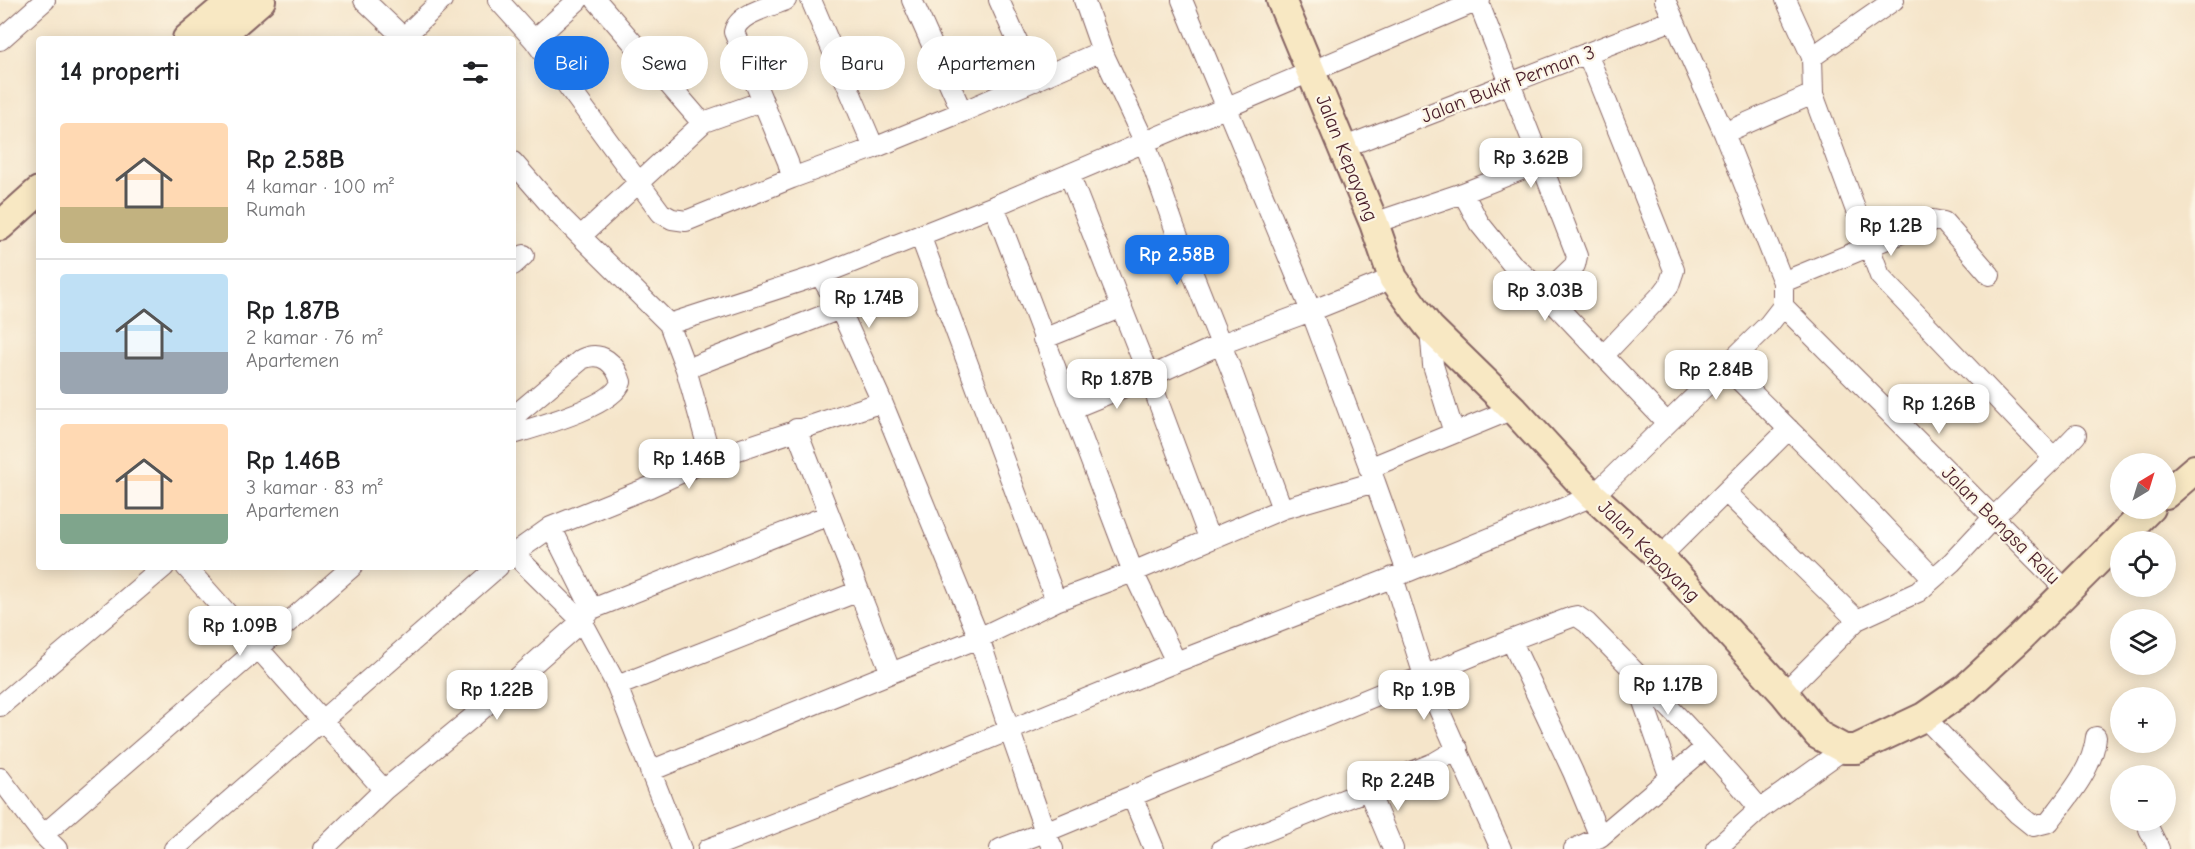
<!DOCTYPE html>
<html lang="id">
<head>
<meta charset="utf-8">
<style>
  body { margin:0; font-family:"Comic Neue",sans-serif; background:#f6f6f6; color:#202124; height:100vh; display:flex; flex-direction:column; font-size:22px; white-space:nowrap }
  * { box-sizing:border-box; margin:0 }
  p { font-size:20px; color:#757577 }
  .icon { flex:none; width:33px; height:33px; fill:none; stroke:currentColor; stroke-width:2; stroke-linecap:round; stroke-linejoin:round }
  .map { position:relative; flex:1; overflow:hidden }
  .details { position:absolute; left:36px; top:36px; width:480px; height:534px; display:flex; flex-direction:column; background:#fff; border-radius:6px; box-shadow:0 3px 15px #0003 }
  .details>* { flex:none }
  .top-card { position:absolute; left:534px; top:36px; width:570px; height:54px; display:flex; gap:12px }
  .needle { width:39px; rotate:38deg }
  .buttons { position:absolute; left:2110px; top:453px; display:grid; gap:12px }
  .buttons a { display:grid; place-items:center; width:66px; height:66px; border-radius:50%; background:#fff; box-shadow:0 3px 15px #0003; font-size:30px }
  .price { position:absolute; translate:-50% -51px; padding:0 14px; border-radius:12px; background:#fff; color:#222; font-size:20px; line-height:39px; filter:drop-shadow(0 2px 3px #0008) }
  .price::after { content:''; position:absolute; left:50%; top:36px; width:18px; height:14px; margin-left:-9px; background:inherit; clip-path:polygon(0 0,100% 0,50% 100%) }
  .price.on { background:#1a73e8; color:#fff }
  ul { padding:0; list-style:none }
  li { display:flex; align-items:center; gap:18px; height:150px; padding:0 24px }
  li+li { border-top:2px solid #e0e0e0 }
  li span { display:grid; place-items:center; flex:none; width:168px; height:120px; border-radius:6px; color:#555 }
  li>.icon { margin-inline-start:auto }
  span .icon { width:72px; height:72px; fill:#fffc; stroke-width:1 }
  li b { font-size:26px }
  h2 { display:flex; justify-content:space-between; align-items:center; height:72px; padding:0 24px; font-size:26px }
  .pill { padding:0 21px; border-radius:27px; background:#fff; box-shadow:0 3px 15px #0003; font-size:21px; line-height:54px }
  .pill.on { background:#1a73e8; color:#fff }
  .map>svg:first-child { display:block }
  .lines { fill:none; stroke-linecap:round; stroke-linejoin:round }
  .street-casing { stroke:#866463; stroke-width:22 }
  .secondary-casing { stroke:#866463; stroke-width:32 }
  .street { stroke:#fff; stroke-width:20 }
  .secondary { stroke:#f8e8c3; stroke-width:28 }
  .labels { text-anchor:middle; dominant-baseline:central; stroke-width:4.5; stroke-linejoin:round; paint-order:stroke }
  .street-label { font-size:20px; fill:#4a1f2b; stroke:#fcf5e5 }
</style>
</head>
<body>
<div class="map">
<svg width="2195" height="849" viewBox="0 0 2195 849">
  <rect width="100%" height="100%" fill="#fcf5e5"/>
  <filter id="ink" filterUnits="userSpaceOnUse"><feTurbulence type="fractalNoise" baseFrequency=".0167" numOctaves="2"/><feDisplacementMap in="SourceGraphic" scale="12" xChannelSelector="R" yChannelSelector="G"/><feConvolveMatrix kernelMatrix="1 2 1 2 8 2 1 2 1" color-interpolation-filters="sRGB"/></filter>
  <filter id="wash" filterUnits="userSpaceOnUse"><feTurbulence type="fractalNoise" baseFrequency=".008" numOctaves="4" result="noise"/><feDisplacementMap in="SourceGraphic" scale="24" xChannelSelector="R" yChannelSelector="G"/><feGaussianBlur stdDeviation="1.35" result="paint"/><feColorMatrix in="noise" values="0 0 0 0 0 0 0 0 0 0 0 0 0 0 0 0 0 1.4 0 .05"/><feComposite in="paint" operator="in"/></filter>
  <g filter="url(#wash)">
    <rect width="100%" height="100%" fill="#f5e5ca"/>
  </g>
  <g filter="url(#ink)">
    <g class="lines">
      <g class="street-casing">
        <path id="street" d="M364,0L405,39
          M498,0L534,40L661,213L672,219L686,221L792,178L788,162L734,32C738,13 770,7 786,0
          M596,0L697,117L704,122L763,101
          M912,0L962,112L1102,51L1084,0
          M999,0L1035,81
          M1182,0L1311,311L1393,278
          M1786,0L1812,57
          M1478,1L1577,256L1575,265L1545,294
          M403,38L442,0
          M0,40L45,0
          M534,40L578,0
          M1102,51L1145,143L1175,229L1232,372L1282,509
          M1587,53L1674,270L1669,285L1663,293L1603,356
          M1813,94L1880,276L2054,458L2076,435
          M1724,133L1813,94L1812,57L1894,0
          M874,148L962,112
          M1342,148L1673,20
          M513,162L560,216L669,324L686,369L711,459L650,487L551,527L513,554
          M1069,174L1149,377L1209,538
          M792,178L874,148L811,0
          M1463,193L1479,223L1512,264L1545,294L1667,423
          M994,206L1133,572L1282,509L1375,482L1407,572
          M1374,223L1463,193L1541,162
          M920,235L1056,601
          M581,236L704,122
          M513,265L524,255
          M820,275L840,309L882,402L979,638L1056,601L1133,572L1176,662
          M1783,282L1933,220L1944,222L1990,275
          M1783,306L2067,591
          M669,324L820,275L994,206L1480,0
          M1430,328L1433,365L1454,433
          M1043,339L1122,307
          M1725,366L1828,468L1933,578
          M686,369L840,309
          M1071,409L1149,377L1221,344L1311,311L1375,482
          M513,417L582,359C602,350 616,364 621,382C614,406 536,427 513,434
          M796,429L859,591
          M711,459L882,402
          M1369,468L1513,409
          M1726,492L1857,620
          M551,527L592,609
          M513,553L582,621L617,686L681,849
          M1660,557L1789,429
          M186,567L384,790L323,849
          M1393,577L1424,676L1501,849
          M1511,640L1573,772L1600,837L1574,849
          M1633,673L1670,778
          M617,686L859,591L891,673L979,638L1009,729L1045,832L1132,796L1154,849
          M1784,693L1857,620L1918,592L1952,562L1994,517L2054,458
          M0,706L164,567
          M1924,717L2018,814L2033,826L2049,822C2068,797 2093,769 2096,737
          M650,771L891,673
          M0,778L43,835L57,849
          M384,790L473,717L582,621L592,609L829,515
          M1368,790L1393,849
          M1132,796L1511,640L1572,617L1577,616L1587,623C1647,684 1706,744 1760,809L1716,849
          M1760,809L1844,749
          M2149,829L2159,849
          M43,835L352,567
          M1600,837L1706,747
          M174,849L498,567
          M708,849L922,766L1176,662L1407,572L1593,496L1769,324L1783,306V282L1724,133L1665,0
          M1000,849L1045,832L1053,849
          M1222,849L1434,763L1458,749"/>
      </g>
      <g class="secondary-casing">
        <path id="secondary" d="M1281,0L1374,223L1393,278L1416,310L1430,328L1513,409L1593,496L1660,557L1784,693L1818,735L1844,749H1856L1924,717L1966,688L2021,637L2150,508
          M222,34L261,0
          M187,39L233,0
          M0,226L39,191
          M2166,494L2195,469"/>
      </g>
      <use href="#street" class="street"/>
      <use href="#secondary" class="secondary"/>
    </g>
  </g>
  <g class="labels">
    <g class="street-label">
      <text transform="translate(1508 84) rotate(-21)">Jalan Bukit Perman 3</text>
      <text transform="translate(1347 158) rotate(68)">Jalan Kepayang</text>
      <text transform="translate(2001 525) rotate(45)">Jalan Bangsa Ralu</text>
      <text transform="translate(1649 551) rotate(45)">Jalan Kepayang</text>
    </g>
  </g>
</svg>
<div class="buttons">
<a><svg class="needle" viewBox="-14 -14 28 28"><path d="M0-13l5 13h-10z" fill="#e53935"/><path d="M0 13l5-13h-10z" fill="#757577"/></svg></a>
<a><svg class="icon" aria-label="locate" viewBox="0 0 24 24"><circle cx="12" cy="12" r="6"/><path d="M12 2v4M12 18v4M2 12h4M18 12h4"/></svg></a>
<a><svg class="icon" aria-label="layers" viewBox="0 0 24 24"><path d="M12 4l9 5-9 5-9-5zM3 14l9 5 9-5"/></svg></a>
<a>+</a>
<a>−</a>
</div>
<b class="price" style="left:1531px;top:189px">Rp 3.62B</b>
<b class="price" style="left:1891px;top:257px">Rp 1.2B</b>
<b class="price on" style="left:1177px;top:286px">Rp 2.58B</b>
<b class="price" style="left:1545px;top:322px">Rp 3.03B</b>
<b class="price" style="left:869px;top:329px">Rp 1.74B</b>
<b class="price" style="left:1716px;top:401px">Rp 2.84B</b>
<b class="price" style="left:1117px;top:410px">Rp 1.87B</b>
<b class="price" style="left:1939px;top:435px">Rp 1.26B</b>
<b class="price" style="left:689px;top:490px">Rp 1.46B</b>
<b class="price" style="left:240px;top:657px">Rp 1.09B</b>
<b class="price" style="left:1668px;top:716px">Rp 1.17B</b>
<b class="price" style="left:497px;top:721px">Rp 1.22B</b>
<b class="price" style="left:1424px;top:721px">Rp 1.9B</b>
<b class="price" style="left:1398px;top:812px">Rp 2.24B</b>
<div class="top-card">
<a class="pill on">Beli</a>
<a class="pill">Sewa</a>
<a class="pill">Filter</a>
<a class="pill">Baru</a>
<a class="pill">Apartemen</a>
</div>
<section class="details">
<h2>14 properti<svg class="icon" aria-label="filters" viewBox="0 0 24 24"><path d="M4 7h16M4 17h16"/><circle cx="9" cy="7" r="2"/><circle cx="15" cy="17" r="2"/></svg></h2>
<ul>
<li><span style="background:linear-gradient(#ffd9b3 70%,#c2b280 0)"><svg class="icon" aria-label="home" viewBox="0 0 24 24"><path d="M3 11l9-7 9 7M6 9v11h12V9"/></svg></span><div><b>Rp 2.58B</b><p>4 kamar · 100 m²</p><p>Rumah</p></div></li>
<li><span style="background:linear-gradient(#bfe0f5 65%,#9aa5b1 0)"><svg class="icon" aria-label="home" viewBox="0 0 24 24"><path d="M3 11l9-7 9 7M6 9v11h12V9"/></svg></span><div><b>Rp 1.87B</b><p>2 kamar · 76 m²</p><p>Apartemen</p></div></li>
<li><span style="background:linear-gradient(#ffd9b3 75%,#7fa58c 0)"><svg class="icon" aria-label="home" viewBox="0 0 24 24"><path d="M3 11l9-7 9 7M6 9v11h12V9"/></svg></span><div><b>Rp 1.46B</b><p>3 kamar · 83 m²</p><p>Apartemen</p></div></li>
</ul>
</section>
</div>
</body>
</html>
